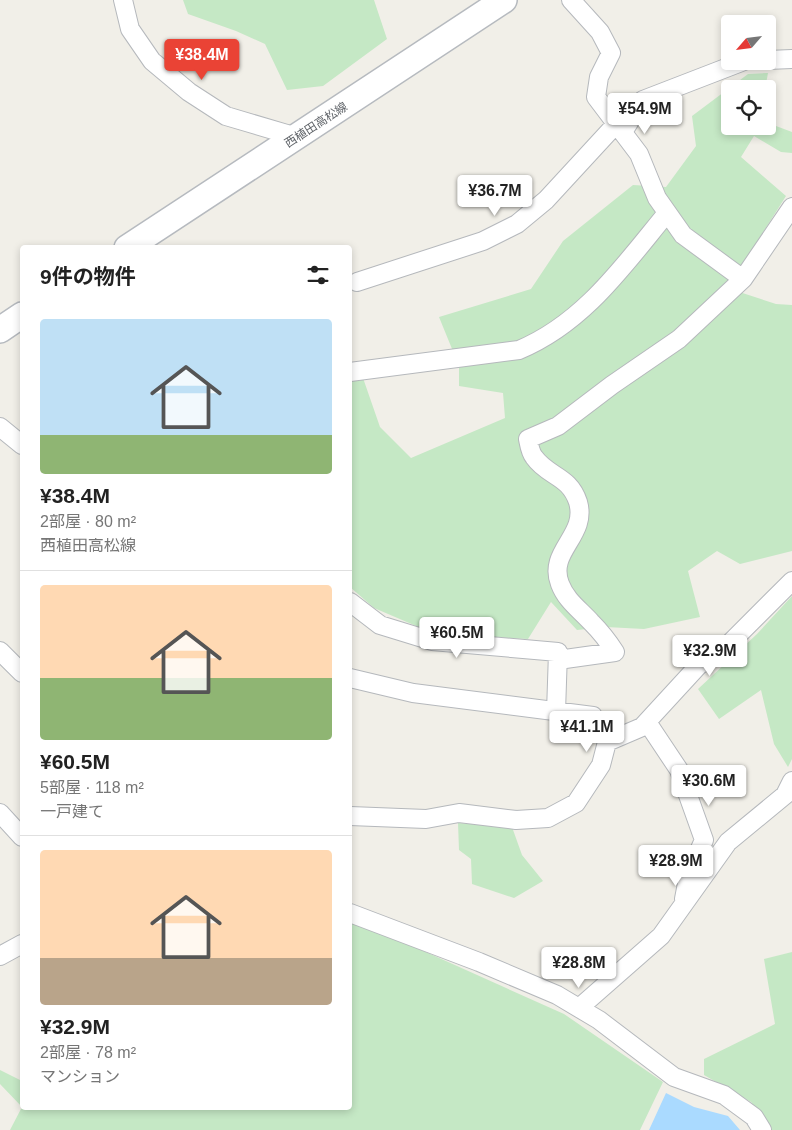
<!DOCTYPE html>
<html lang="ja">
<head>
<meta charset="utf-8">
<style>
  body { margin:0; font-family:Helvetica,"Noto Sans JP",sans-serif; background:#f2f2f2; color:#222; height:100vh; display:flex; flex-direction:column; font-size:19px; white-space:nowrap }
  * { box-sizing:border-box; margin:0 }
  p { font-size:16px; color:#767676 }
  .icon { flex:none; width:28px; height:28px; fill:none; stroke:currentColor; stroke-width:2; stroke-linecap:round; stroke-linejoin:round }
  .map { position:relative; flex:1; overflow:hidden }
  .details { position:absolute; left:20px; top:245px; width:332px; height:865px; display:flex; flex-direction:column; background:#fff; border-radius:5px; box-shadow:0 2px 8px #0003 }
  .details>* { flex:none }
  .needle { width:32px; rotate:242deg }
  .controls { position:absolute; left:721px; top:15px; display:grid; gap:10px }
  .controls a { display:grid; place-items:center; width:55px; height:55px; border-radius:5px; background:#fff; box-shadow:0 2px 8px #0003; font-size:25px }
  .price { position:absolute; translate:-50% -42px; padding:0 11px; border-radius:5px; background:#fff; color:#222; font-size:16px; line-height:32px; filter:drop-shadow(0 1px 2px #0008) }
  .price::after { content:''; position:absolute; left:50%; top:30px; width:15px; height:11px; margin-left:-8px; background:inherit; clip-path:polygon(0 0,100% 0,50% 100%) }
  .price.on { background:#ea4335; color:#fff }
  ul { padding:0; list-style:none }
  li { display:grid; align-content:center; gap:10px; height:265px; padding:0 20px }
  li+li { border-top:1px solid #e0e0e0 }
  li span { display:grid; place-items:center; height:155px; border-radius:5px; color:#555 }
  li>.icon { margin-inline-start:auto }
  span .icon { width:90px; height:90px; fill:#fffc; stroke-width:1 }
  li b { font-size:21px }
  h2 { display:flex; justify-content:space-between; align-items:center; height:60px; padding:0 20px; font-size:21px }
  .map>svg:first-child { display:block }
  .green { fill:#c5e8c5 }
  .water { fill:#aadaff }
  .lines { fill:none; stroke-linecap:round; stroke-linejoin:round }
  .minor-casing { stroke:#b5b8bc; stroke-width:20 }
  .secondary-casing { stroke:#b6babf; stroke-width:28 }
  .minor { stroke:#fff; stroke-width:18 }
  .secondary { stroke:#fff; stroke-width:25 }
  .labels { text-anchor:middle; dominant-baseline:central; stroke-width:4; stroke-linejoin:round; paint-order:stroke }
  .street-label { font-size:12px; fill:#5f6368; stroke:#fff }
</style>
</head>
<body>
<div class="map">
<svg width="792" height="1130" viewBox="0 0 792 1130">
  <rect width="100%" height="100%" fill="#f1efe8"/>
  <path class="green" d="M183,0H374L387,39L323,86L287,90L265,44L236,31L188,14Z
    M768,73L765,89H730V126H768V116L776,126L792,132V153L781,152L754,136L741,157L786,196L743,264L724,287L776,304L792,305V551L740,564L717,551L688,571L700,617L644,629L606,627L577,630L551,602L528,639L435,634L374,608L350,587V381L363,378L380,427L411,458L505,418L503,393L459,386V366L439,317L531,289L563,241L633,185L666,187L696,146L692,116L748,74Z
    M792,596V759L788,767L774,744L761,690L719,719L698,689L757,634Z
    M458,823L512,827L522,855L543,881L514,898L472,884L471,859L459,850Z
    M350,922L379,931L564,1014L663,1082L640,1130H10L22,1107L350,1108Z
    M792,952V1130H772L751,1102L704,1075V1059L775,1024L764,959Z
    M0,1070L22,1081V1107L0,1084Z"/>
  <path class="water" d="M666,1093L694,1107L728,1116L740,1130H649Z"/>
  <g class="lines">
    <g class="minor-casing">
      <path id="minor" d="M123,0L130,29L152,61L189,92L226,116L297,137
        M571,0L600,32L611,53L599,77L596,97L639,154L657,198L683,235L743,279
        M768,60L792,59
        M623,132L643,100L744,61
        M357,282L483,241L517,224L546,200L617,123
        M350,372L519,350C584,323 624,265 667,213
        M0,427L22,445
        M350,602L380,625L432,641L558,652L556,712
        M0,651L22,673
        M558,660L615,652C608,641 600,631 591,622C579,609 566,600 560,584C547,551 588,536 578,502C569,475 548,477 534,457C530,452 529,444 528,439L558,426L612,385L679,339L743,279L792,207
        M350,678L413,693L593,716L607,742L601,765L576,803L548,818L516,820L459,813L426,819L350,816
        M647,722L679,770L704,840L689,873L684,899
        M607,742L642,727L699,665L723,650L792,581
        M0,813L22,837
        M350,913L479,962L557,995L599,1020L674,1077L724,1095L754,1117L762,1130
        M0,956L22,944
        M579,1008L661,936L728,842L785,795L792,781"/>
    </g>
    <g class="secondary-casing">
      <path id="secondary" d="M127,248L504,0
        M0,330L22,315"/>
    </g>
    <use href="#minor" class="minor"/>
    <use href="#secondary" class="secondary"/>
  </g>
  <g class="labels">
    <g class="street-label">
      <text transform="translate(316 125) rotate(-33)">西植田高松線</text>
    </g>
  </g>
</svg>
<div class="controls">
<a><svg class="needle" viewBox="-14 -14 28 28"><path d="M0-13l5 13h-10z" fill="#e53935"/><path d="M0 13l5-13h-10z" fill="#767676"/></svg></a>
<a><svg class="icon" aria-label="locate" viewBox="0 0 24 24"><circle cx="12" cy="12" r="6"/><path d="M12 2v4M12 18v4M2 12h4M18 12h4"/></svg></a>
</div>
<b class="price on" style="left:202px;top:81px">¥38.4M</b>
<b class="price" style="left:645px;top:135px">¥54.9M</b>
<b class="price" style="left:495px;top:217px">¥36.7M</b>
<b class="price" style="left:457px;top:659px">¥60.5M</b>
<b class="price" style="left:710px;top:677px">¥32.9M</b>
<b class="price" style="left:587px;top:753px">¥41.1M</b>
<b class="price" style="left:709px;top:807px">¥30.6M</b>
<b class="price" style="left:676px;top:887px">¥28.9M</b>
<b class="price" style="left:579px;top:989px">¥28.8M</b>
<section class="details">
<h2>9件の物件<svg class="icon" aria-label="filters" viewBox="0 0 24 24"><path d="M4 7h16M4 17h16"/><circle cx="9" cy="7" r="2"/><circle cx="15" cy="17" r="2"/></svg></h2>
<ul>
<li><span style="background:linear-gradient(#bfe0f5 75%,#8fb573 0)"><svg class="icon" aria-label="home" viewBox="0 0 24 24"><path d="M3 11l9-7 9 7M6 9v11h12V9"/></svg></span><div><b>¥38.4M</b><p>2部屋 · 80 m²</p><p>西植田高松線</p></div></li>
<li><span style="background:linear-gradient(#ffd9b3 60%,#8fb573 0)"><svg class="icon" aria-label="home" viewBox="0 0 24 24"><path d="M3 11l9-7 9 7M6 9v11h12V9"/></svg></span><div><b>¥60.5M</b><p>5部屋 · 118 m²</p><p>一戸建て</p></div></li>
<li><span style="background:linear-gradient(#ffd9b3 70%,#b9a48a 0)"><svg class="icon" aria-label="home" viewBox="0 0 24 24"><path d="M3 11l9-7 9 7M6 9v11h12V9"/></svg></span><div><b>¥32.9M</b><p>2部屋 · 78 m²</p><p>マンション</p></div></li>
</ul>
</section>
</div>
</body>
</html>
